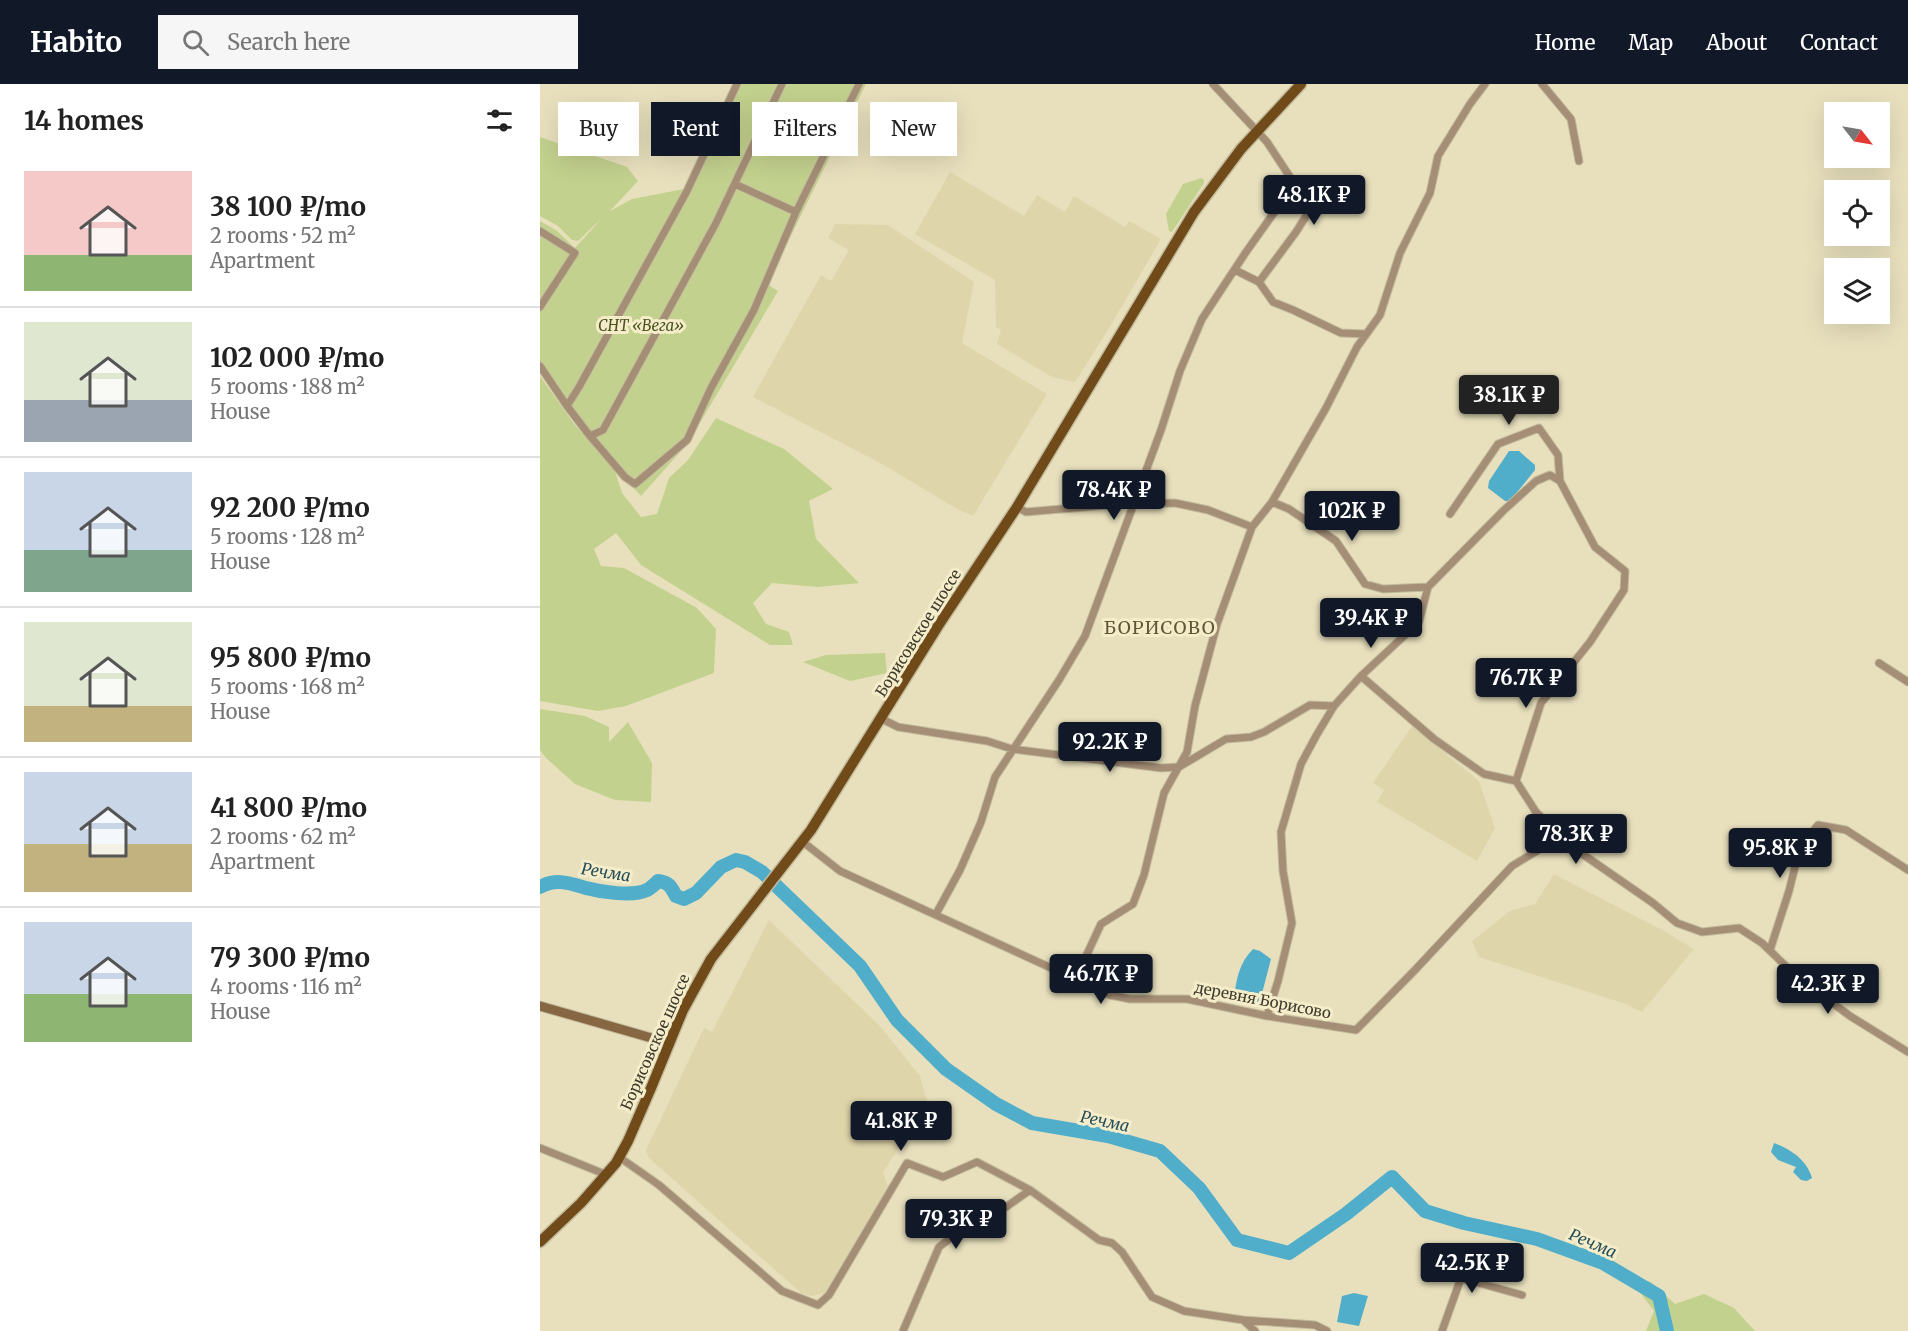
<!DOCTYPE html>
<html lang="en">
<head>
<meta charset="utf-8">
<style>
  body { margin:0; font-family:Merriweather,serif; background:#f6f6f6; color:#222; height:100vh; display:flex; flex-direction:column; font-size:22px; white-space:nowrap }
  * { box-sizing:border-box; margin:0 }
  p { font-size:20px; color:#767676 }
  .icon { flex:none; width:33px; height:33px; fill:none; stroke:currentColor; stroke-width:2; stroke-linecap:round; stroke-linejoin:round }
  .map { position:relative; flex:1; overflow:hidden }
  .details { display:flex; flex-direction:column; background:#fff; width:540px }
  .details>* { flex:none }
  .hud { position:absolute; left:18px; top:18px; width:570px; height:54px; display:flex; gap:12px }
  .needle { width:39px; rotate:121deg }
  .fabs { position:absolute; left:1284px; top:18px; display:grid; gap:12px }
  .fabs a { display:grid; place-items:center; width:66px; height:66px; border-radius:0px; background:#fff; box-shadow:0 6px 24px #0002; font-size:30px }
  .price { position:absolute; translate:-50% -51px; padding:0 14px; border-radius:6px; background:#111827; color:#fff; font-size:20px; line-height:39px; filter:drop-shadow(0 2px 3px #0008) }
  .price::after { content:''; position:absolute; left:50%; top:36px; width:18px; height:14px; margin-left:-9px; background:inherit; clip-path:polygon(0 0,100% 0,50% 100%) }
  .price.on { background:#222; color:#fff }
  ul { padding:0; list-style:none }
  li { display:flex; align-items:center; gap:18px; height:150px; padding:0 24px }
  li+li { border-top:2px solid #e0e0e0 }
  li span { display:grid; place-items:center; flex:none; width:168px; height:120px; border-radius:0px; color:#555 }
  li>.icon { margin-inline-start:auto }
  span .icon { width:72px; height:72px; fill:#fffc; stroke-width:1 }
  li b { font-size:26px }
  h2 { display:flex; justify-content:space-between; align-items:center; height:72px; padding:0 24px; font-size:26px }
  .pill { padding:0 21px; border-radius:0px; background:#fff; box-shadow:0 6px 24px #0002; font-size:21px; line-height:54px }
  .pill.on { background:#111827; color:#fff }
  header { display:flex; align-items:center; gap:36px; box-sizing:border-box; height:84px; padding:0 30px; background:#111827; color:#fff }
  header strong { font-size:28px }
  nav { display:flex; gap:33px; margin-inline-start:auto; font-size:21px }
  .search { width:420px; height:54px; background:#f6f6f6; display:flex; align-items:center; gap:15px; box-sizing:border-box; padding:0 21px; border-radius:0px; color:#767676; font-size:22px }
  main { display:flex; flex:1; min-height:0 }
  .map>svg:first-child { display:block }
  .built { fill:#dfd5ab }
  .green { fill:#c3d18e }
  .water { fill:#51aeca }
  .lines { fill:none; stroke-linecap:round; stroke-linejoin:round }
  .river { stroke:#51aeca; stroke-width:14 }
  .street-casing { stroke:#c3bc9d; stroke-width:9 }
  .secondary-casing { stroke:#c3bc9d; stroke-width:11 }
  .primary-casing { stroke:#c3bc9d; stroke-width:13 }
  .street { stroke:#a58e76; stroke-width:7 }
  .secondary { stroke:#876743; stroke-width:9 }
  .primary { stroke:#714a1a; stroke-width:10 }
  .labels { text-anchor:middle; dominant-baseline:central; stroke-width:6; stroke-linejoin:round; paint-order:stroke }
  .park-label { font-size:15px; font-style:italic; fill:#49531e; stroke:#f5edca }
  .street-label { font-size:15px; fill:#3e3b2d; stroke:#f5edca }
  .water-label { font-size:16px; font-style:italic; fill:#244d5a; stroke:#f5edca }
  .quarter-label { font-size:18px; letter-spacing:1.5px; fill:#5e5738; stroke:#f5edca }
</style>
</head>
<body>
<header>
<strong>Habito</strong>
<div class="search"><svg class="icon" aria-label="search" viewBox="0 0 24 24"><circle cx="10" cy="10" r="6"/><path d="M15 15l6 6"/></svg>Search here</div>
<nav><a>Home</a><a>Map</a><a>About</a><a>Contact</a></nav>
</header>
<main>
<section class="details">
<h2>14 homes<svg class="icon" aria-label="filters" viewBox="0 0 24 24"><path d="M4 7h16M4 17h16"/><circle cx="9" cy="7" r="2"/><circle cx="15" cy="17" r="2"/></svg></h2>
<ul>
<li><span style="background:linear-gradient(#f6c9c9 70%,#8fb573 0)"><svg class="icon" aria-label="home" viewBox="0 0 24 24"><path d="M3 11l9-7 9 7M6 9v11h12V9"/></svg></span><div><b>38 100 ₽/mo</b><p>2 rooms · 52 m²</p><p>Apartment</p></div></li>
<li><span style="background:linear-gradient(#dfe7d0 65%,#9aa5b1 0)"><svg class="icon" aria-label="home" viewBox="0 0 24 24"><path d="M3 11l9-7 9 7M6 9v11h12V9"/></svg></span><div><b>102 000 ₽/mo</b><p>5 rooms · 188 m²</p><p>House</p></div></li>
<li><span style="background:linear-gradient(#c9d6e8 65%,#7fa58c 0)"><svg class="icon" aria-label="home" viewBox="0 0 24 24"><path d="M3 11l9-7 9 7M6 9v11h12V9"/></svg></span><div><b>92 200 ₽/mo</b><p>5 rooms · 128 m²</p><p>House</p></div></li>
<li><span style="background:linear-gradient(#dfe7d0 70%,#c2b280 0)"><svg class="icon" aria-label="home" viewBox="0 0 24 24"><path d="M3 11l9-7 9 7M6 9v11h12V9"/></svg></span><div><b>95 800 ₽/mo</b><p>5 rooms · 168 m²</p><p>House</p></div></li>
<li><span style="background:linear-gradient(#c9d6e8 60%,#c2b280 0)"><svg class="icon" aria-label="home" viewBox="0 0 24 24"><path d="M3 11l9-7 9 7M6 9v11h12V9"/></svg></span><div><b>41 800 ₽/mo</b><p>2 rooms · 62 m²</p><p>Apartment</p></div></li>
<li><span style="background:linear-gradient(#c9d6e8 60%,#8fb573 0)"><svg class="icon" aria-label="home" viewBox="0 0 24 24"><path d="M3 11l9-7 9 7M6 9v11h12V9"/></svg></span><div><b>79 300 ₽/mo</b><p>4 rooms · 116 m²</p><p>House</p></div></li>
</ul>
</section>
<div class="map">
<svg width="1368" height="1247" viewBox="0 0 1368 1247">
  <rect width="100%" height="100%" fill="#e8e0bd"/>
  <path class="built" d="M410,88L484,132L497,111L525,128L534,112L585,143L589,137L621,155L571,241L537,295L534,298L512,293L457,260L461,246L456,243L455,196L375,150Z
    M295,140L348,141L434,198L422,259L507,310L433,432L417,425L342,380L213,313L281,191L291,197L309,166L288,154Z
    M872,642L939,697L955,744L937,777L837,718L844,706L833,699Z
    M1014,790L1124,847L1154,865L1102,928L1086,920L939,873L932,857L970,827L995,820Z
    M229,836L340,942L380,992L387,1017L343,1089L349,1104L285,1209L271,1212L261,1209L109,1074L106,1066L164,944L172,948Z"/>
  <path class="green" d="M193,0H326L227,200L238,207L148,359L101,412L50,357L0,286V137L16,146L35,164L62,134L38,157L32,156L18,142L0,132V53L87,83L98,97L70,127L92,115L144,105Z
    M661,94L664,96V99L632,148L629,147L626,130L643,100Z
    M0,292L34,340L74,384L82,409L101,433L117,430L129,394L148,376L176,334L244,365L293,405L269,417L276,455L319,499L278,503L232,499L213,519L226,540L249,548L253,561H230L101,481L76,449L54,465L61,482L84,484L157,524L176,545L174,589L86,622L58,627L0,617Z
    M345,569L347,589L310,597L263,578L286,571Z
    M0,625L45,632L69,643V658L88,638L112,679L111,718L75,716L35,700L6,674L0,666Z
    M1089,1194L1111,1198L1135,1220L1164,1210L1194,1224L1215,1247H1106L1114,1227Z"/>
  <path class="water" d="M969,367H979L995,381V386L970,417H965L948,404L949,397Z
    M713,865L720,867L731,875L719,921L694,915C696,896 699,879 713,865Z
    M1234,1059C1250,1065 1267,1076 1272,1094L1267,1097L1261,1096L1253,1088L1256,1083L1238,1076L1231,1068Z
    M814,1209L828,1212L819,1242L797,1238L802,1212Z"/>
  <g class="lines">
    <path class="river" d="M0,803C16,794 29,799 46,804C61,808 93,813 107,806C111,804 115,800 118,797C129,798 131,803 136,812L144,815L156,809L181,783L196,776L205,778L222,788L320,882L357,936L406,985L456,1020L492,1039L568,1052L620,1067L659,1104L697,1156L749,1169L806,1130L852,1093L885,1127L924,1139L997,1155L1063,1179L1119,1212L1127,1247"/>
    <g class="street-casing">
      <path id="street" d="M197,0L147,107L39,303L27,322L50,352L63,346L176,139L242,0
        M1002,0L1031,35L1039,77
        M195,100L256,128
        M0,147L35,169L0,223
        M695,186L719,198L733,218L753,226L801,249L826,250
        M719,198L756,148L778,113L752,96
        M0,282L27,322
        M50,352L85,393L95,400L147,356L171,304L214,226L256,128L319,0
        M732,418L749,425L796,457L825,500L843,505L888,503
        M477,423L486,428L580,420L635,419L668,426L712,443
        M910,430L958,360L999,344L1018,371L1020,397
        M1339,579L1368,598
        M821,592L894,655L944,690L976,697
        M342,635L358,643L447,657L472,665L621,684L639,683L686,655L711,653L724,648L770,621L794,622
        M263,758L300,787L570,911L590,915H647L727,932L816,946L875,886L972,782L1000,765L1028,760L1113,819L1137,839L1162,848L1199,844L1222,859L1255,891L1310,932L1368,968
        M396,830L420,786L441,738L455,693L519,596L545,552L621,346L640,287L662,235L706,168L753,102L752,96L727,58L673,0
        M1230,866L1249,807L1260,763L1278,741L1306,746L1368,786
        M535,896L561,840L593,820L604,791L624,709L647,668L655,622L677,540L712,443L732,418L786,324L817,263L840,231L860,169L890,109L898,72L930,20L945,0
        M727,932L738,897L752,839L743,787L741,748L761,680L776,652L794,622L821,592L879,538L888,503L963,427L996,397L1010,391L1020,397L1055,463L1085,487L1084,506L1050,558L1001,619L976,697L996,728L1028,760
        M0,1064L67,1091
        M79,1073L119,1101L242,1207L278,1221L289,1211L367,1079L403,1093L437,1078L490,1106L559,1156L572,1159L582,1168L612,1213L644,1227L703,1236L775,1241L787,1247
        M703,1236L715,1247
        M363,1247L399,1163L429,1140L466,1123L490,1106
        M902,1247L921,1194L982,1211"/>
    </g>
    <g class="secondary-casing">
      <path id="secondary" d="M0,922L129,959"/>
    </g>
    <g class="primary-casing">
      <path id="primary" d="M0,1158L41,1119L76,1079L88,1057L111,1004L143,926L171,875L271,746L398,542L477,423L654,128L701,65L761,0"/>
    </g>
    <use href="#street" class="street"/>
    <use href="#secondary" class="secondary"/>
    <use href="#primary" class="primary"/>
  </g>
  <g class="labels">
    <g class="park-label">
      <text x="101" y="241">СНТ «Вега»</text>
    </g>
    <g class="street-label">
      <text transform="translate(378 549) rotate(-58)">Борисовское шоссе</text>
      <text transform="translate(723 916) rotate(11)">деревня Борисово</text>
      <text transform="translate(115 958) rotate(-66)">Борисовское шоссе</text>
    </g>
    <g class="water-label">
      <text transform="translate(66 788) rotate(9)">Речма</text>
      <text transform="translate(565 1037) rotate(12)">Речма</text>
      <text transform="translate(1053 1159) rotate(23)">Речма</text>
    </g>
    <g class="quarter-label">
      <text x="620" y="543">БОРИСОВО</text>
    </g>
  </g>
</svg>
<div class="fabs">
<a><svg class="needle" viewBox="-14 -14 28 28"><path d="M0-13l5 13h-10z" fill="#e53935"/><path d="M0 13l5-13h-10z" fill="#767676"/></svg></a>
<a><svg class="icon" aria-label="locate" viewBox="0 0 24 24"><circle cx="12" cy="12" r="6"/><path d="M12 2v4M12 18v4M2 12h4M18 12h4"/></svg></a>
<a><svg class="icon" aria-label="layers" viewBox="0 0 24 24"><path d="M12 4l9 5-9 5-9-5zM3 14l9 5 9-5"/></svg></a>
</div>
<b class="price" style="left:774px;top:142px">48.1K ₽</b>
<b class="price on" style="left:969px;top:342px">38.1K ₽</b>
<b class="price" style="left:574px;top:437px">78.4K ₽</b>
<b class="price" style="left:812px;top:458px">102K ₽</b>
<b class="price" style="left:831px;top:565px">39.4K ₽</b>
<b class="price" style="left:986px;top:625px">76.7K ₽</b>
<b class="price" style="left:570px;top:689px">92.2K ₽</b>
<b class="price" style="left:1036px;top:781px">78.3K ₽</b>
<b class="price" style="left:1240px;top:795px">95.8K ₽</b>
<b class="price" style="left:561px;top:921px">46.7K ₽</b>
<b class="price" style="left:1288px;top:931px">42.3K ₽</b>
<b class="price" style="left:361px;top:1068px">41.8K ₽</b>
<b class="price" style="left:416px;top:1166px">79.3K ₽</b>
<b class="price" style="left:932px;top:1210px">42.5K ₽</b>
<div class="hud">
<a class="pill">Buy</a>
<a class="pill on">Rent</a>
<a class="pill">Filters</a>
<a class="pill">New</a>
</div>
</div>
</main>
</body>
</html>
